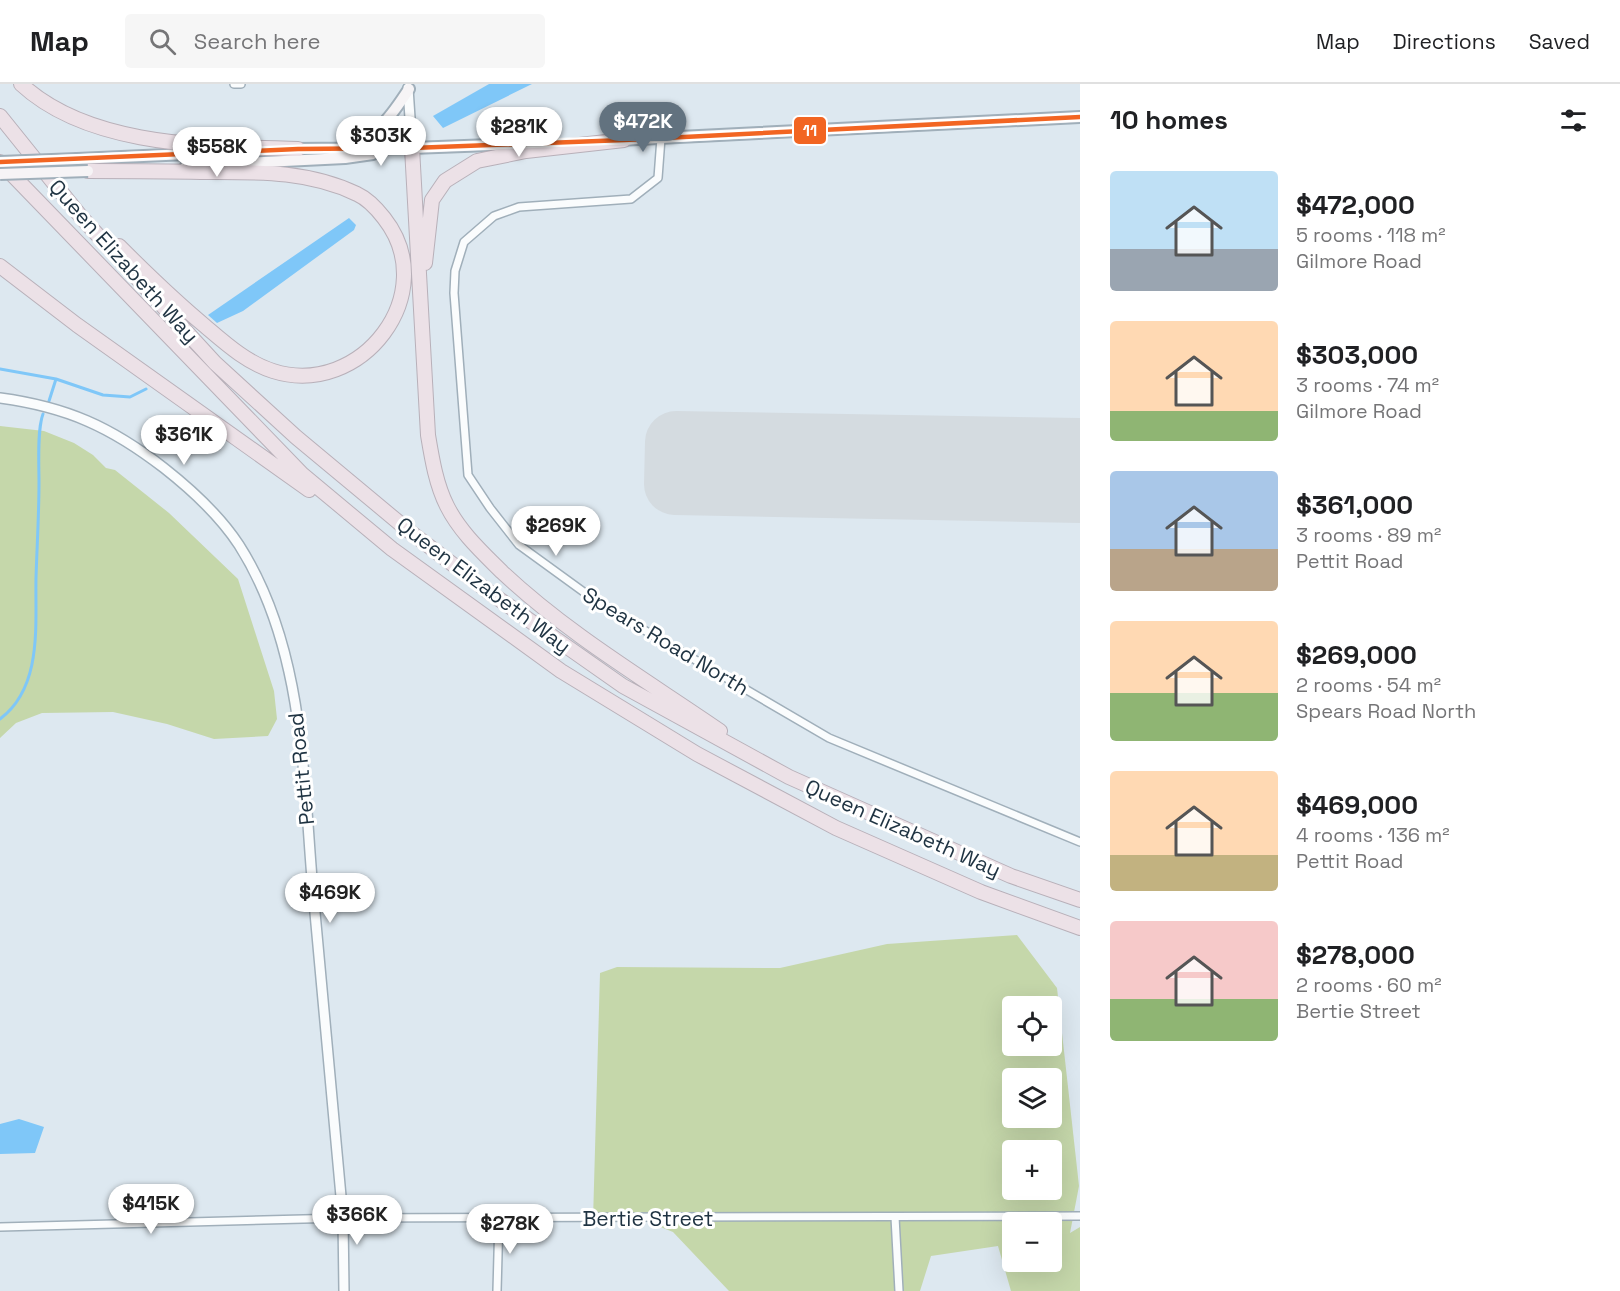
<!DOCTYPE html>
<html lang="en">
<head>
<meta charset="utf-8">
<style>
  body { margin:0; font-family:"Space Grotesk",sans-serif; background:#f6f6f6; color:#202124; height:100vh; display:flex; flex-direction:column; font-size:22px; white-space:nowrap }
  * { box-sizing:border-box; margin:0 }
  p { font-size:20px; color:#757577 }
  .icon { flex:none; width:33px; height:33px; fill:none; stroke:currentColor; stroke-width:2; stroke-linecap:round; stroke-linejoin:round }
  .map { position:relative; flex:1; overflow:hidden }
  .details { display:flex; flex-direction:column; background:#fff; width:540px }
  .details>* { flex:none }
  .controls { position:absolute; left:1002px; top:912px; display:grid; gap:12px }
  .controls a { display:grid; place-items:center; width:60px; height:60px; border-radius:6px; background:#fff; box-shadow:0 6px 24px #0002; font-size:30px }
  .price { position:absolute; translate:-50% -51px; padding:0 14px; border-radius:21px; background:#fff; color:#222; font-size:20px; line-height:39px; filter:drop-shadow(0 2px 3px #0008) }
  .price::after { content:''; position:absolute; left:50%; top:36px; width:18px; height:14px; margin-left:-9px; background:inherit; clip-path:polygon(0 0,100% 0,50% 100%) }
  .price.current { background:#62727f; color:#fff }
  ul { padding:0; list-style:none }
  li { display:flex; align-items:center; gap:18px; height:150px; padding:0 30px }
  li span { display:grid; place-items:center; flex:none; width:168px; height:120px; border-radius:6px; color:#555 }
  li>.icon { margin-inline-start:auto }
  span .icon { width:72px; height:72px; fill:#fffc; stroke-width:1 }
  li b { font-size:26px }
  h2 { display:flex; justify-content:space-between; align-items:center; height:72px; padding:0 30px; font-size:26px }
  header { display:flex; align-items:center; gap:36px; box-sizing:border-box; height:84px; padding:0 30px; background:#fff; border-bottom:2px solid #e0e0e0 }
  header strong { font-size:28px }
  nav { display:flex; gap:33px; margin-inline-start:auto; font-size:21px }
  .search { width:420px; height:54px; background:#f6f6f6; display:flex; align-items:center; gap:15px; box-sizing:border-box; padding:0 21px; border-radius:6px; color:#757577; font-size:22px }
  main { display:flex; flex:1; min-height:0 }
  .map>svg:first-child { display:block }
  .green { fill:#c5d7aa; fill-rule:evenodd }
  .water { fill:#7fc7f8 }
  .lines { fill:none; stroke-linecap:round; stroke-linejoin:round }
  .stream { stroke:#7fc7f8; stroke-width:3 }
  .runway { stroke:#d4dbe0; stroke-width:62 }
  .minor-casing { stroke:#a0afba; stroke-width:10 }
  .tertiary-casing { stroke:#a0afba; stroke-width:12 }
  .secondary-casing { stroke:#a0afba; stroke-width:14 }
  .motorway-casing { stroke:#b8b0b9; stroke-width:16 }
  .minor { stroke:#fafcfd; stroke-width:7 }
  .tertiary { stroke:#fafcfd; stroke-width:9 }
  .secondary { stroke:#f6f4f6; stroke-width:10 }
  .motorway { stroke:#ece1e7; stroke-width:14 }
  .secondary-bridge-casing { stroke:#a0afba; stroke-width:14; stroke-linecap:butt }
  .secondary-bridge { stroke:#f6f4f6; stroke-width:10 }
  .bus-1-casing { stroke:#fff; stroke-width:9 }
  .bus-1 { stroke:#f26522; stroke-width:4.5 }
  .labels { text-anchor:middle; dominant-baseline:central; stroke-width:6; stroke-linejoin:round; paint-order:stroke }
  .street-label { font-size:21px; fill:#1f3342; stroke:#fff }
  .line-badge { stroke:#fff; stroke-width:2 }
  .badge-label { font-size:16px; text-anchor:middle; font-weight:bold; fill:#fff }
</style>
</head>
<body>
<header>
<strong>Map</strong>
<div class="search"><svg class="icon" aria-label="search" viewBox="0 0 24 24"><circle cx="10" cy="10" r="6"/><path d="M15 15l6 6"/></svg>Search here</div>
<nav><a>Map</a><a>Directions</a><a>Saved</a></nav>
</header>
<main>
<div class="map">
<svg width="1080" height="1207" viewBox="0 0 1080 1207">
  <rect width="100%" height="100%" fill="#dde8f0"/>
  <path class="green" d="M0,342L44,347L74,359L93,371L106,384L115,386L169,429L238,495L274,607L277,635L268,652L214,655L167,640L113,628L42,629L16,639L0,654Z
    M1017,851L1057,904L1079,1102L1070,1149L1080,1143V1207H1011L998,1162L931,1172L920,1207H729L673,1148L643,1136H593L600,889L617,883L780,884L887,860ZM1012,922H1052V962H1012ZM1012,994H1052V1034H1012ZM1012,1066H1052V1106H1012ZM1012,1138H1052V1178H1012Z"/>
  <path class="water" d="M489,0H532L443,44L433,32Z
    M349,134L356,141L354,146L243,227L217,239L208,231Z
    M19,1035L44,1043L35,1069L0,1070V1040Z"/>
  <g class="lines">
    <path class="stream" d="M0,285L56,295L103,311L130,313L146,305
      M49,317L56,295
      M0,635C43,603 35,540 36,494C37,462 39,430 39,398C39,380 37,346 43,330"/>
    <path class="runway" d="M1080,365L676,358L675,400L1080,408"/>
    <g class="minor-casing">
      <path id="minor" d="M234,0H241
        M661,54L658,94L631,115L519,123L494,132L464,158L455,187L454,209L468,391L490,424L519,461L603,522L829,654L1080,758
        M895,1133L899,1207
        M0,1143L343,1134L1080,1132
        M497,1207L499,1134"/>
    </g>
    <g class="tertiary-casing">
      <path id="tertiary" d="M408,4L412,64
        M0,314C67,323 111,343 164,384C192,406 220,432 239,461C304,563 303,691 313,807C323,916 333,1025 343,1134L344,1207"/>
    </g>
    <g class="secondary-casing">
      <path id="secondary" d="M619,56L1080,33
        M347,61C378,52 392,31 409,5
        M292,65L412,64L546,59
        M77,75L232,68
        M186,82L345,74L373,70"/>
    </g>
    <g class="motorway-casing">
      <path id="motorway" d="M21,0C90,64 210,62 298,65
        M0,32L82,134L215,279L296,353L409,447L489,508L623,602L789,693L1011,792L1080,816
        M412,64L428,351C432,375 436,400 447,422C460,448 482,468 502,488C568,550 646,596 720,647
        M0,78L303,391L392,465L561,587L697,670L836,744L981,808L1080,844
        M88,87C126,87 163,87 201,88C255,88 308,86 357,110C368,115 377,125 384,134C443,209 361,315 273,287C247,279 225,259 205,242C175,217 147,190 119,162
        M425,179L432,116L445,97L477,77L526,67L624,56
        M0,182L77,241L309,406"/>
    </g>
    <use href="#minor" class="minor"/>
    <use href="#tertiary" class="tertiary"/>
    <use href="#secondary" class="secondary"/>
    <use href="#motorway" class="motorway"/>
    <g class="secondary-bridge-casing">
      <path id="secondary-bridge" d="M0,78L77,75
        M0,90L88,87"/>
    </g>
    <use href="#secondary-bridge" class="secondary-bridge"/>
    <g class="bus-1-casing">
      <path id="bus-1" d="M0,78L298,65L412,64L624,56L1080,33"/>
    </g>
    <use href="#bus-1" class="bus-1"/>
  </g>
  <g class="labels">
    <g class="street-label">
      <text transform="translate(124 177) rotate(48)">Queen Elizabeth Way</text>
      <text transform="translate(484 501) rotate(37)">Queen Elizabeth Way</text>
      <text transform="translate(666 557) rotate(31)">Spears Road North</text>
      <text transform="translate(301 685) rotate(-96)">Pettit Road</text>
      <text transform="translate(903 744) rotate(24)">Queen Elizabeth Way</text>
      <text x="648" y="1134">Bertie Street</text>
    </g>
  </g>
  <rect class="line-badge" x="793" y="32" width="34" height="29" rx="6" fill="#f26522"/>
  <g class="badge-label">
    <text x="810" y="52">11</text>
  </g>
</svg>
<div class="controls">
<a><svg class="icon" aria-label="locate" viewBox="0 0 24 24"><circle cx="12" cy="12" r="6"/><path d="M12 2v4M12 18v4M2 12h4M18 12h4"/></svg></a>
<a><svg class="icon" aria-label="layers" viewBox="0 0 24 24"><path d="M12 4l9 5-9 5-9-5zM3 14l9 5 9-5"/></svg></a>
<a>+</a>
<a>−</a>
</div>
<b class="price current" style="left:643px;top:69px">$472K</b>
<b class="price" style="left:519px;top:74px">$281K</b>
<b class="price" style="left:381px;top:83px">$303K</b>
<b class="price" style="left:217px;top:94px">$558K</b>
<b class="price" style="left:184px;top:382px">$361K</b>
<b class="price" style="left:556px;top:473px">$269K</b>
<b class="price" style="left:330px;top:840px">$469K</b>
<b class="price" style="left:151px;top:1151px">$415K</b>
<b class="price" style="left:357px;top:1162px">$366K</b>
<b class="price" style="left:510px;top:1171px">$278K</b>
</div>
<section class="details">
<h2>10 homes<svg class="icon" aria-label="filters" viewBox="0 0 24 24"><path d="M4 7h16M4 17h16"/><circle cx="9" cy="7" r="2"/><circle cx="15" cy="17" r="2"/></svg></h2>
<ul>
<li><span style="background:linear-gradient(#bfe0f5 65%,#9aa5b1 0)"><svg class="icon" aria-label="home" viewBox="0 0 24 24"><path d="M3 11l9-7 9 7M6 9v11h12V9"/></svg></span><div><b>$472,000</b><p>5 rooms · 118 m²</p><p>Gilmore Road</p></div></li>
<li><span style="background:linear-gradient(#ffd9b3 75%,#8fb573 0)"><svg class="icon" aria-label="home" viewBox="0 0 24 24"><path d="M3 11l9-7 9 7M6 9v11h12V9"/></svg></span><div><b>$303,000</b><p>3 rooms · 74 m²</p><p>Gilmore Road</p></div></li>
<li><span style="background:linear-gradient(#a9c7e8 65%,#b9a48a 0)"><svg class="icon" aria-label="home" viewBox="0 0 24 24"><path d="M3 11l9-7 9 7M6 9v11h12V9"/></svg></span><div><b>$361,000</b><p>3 rooms · 89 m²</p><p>Pettit Road</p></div></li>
<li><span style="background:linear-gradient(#ffd9b3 60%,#8fb573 0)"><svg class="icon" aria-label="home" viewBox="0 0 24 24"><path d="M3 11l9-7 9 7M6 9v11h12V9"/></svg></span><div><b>$269,000</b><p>2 rooms · 54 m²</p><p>Spears Road North</p></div></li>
<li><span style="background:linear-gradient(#ffd9b3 70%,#c2b280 0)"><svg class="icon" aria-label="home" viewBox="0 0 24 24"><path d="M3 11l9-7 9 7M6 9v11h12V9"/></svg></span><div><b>$469,000</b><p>4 rooms · 136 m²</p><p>Pettit Road</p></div></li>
<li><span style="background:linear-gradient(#f6c9c9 65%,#8fb573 0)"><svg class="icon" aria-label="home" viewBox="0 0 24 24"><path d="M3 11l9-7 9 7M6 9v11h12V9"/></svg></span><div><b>$278,000</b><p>2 rooms · 60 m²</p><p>Bertie Street</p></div></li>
</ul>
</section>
</main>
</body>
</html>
